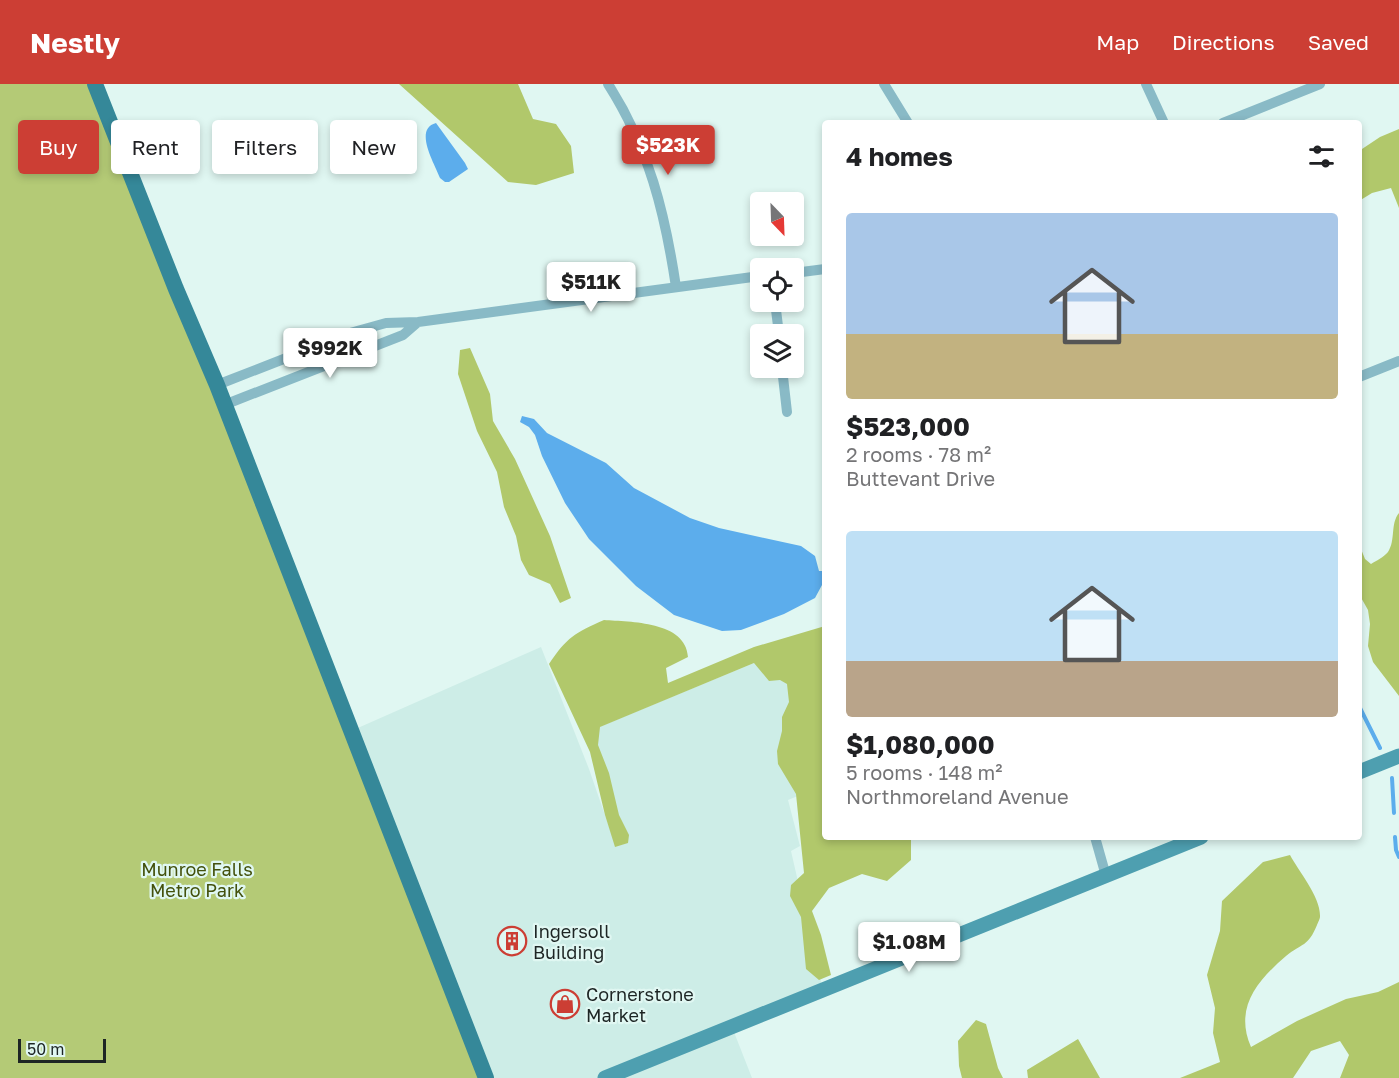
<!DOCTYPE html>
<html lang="en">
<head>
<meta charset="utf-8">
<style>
  body { margin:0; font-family:"Golos Text",sans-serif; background:#f2f2f2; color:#202124; height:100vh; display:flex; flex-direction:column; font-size:22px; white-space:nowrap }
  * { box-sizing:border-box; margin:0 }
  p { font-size:20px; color:#757577 }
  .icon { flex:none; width:33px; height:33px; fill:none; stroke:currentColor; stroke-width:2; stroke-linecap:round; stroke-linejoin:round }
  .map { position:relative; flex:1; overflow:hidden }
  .side { position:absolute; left:822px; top:36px; width:540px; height:720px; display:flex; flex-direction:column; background:#fff; border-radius:6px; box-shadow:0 3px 9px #0003 }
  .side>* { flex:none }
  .guide { position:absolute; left:18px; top:36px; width:570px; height:54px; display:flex; gap:12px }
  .needle { width:39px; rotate:157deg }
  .controls { position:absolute; left:750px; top:108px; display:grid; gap:12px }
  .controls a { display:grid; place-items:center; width:54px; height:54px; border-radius:6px; background:#fff; box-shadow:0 3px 9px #0003; font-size:30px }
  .scale { position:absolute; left:18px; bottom:15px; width:88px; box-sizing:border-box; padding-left:6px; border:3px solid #1d2524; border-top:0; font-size:16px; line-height:21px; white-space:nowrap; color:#1d2524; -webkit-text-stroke:4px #e0f7f2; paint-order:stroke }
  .price { position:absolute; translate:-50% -51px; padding:0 14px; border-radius:6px; background:#fff; color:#222; font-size:20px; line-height:39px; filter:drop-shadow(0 2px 3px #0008) }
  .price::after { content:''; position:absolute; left:50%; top:36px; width:18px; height:14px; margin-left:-9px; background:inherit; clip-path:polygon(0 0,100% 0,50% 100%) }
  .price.active { background:#cc3e34; color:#fff }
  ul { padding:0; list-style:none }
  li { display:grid; align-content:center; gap:12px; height:318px; padding:0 24px }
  li span { display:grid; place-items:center; height:186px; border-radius:6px; color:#555 }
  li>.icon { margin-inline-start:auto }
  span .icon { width:108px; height:108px; fill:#fffc; stroke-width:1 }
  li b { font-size:26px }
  h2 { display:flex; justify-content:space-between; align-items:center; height:72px; padding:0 24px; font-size:26px }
  .tag { padding:0 21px; border-radius:6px; background:#fff; box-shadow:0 3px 9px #0003; font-size:21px; line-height:54px }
  .tag.active { background:#cc3e34; color:#fff }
  header { display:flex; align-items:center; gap:36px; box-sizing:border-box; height:84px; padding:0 30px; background:#cc3e34; color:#fff }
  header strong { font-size:28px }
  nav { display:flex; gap:33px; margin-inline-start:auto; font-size:21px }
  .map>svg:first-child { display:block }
  .built { fill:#cdede7 }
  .green { fill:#b4ca76 }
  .forest { fill:#b1c86b }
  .water { fill:#5cadec }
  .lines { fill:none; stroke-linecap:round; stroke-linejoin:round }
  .stream { stroke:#5cadec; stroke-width:4 }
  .street { stroke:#89bac6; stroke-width:10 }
  .secondary { stroke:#4e9fb0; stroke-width:15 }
  .primary { stroke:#358899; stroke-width:16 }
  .labels { text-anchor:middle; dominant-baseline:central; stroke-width:4.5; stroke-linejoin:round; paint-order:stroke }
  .park-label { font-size:18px; fill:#43510c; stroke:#e0f7f2 }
  .poi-label { font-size:18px; fill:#1d2524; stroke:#e0f7f2; text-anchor:start }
</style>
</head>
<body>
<header>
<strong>Nestly</strong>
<nav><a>Map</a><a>Directions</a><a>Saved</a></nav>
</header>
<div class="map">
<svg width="1399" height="994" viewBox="0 0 1399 994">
  <rect width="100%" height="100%" fill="#e0f7f2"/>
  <path class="built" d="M541,563L589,685L616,763L587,651L599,643L754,579L782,578L802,629L805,709L788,716L800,762L791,767L823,907L732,943L752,994H486L351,647Z"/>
  <path class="green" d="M0,0H95L486,994H0Z"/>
  <path class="forest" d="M399,0H518L533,35L556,40L571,62L574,89L536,101L508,98Z
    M1399,45V124L1391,104L1372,109L1359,117V67L1380,53Z
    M470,264L490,310L493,337L515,375L550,452L571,514L560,519L550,500L529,491L521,476L516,452L504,423L497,388L477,347L458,290L460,266Z
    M1399,429V612L1373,578L1368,562L1370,540L1368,526L1359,510V460L1365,475L1371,480C1376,477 1384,473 1388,468C1396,456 1390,440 1399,429Z
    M604,536C630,538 686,537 688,573L666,584L668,599L754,563L825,542V753L911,754V776L887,797L862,790L829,804L812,827L821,851L831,891L819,896L806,885L801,833L790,812L791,801L804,789L796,710L778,680L777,667L782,647V633L789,618L787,600L780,596L769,597L754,579L600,643L598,661L609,689L619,731L629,751L628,759L615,763L605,731L590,668L549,580C567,553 575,549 604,536Z
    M1290,771C1299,788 1321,813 1320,833C1320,834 1318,839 1317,841C1308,863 1302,859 1286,872C1257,897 1234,924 1251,963L1297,937L1346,915L1378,908L1399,898V994H1340L1349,971L1340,957L1311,967L1293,994H1180L1220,978L1213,949L1215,924L1207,891L1220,847L1222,817L1263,778Z
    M976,936L986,940L998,984L1003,994H962L959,982L958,957Z
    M1078,955L1100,994H1028L1027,986Z"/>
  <path class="water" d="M436,39L465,79L468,85L449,98H445L440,94C435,80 413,45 436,39Z
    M522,332L534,335L547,349L606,379L634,404L690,434L719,444L801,462L815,472L819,487H822V501L815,514L784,530L741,546L722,547L674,531L636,502L589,455L565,419L542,372L535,351L529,343L520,338Z"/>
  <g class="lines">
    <path class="stream" d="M1359,622L1380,664
      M1392,694L1394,729
      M1395,753L1396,766L1399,773"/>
    <path class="street" d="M608,0C649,64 665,129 676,203
      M884,0L908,39
      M1146,0L1164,39
      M1223,39L1320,0
      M794,189L825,185
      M775,218L779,250
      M782,284L787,328
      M1359,293L1399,277
      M217,301L350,249L386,239L418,238L760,192
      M224,321L403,251L418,238
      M1095,753L1106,792"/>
    <path class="secondary" d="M1359,688L1399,672
      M605,994L1201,753"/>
    <path class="primary" d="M95,0L176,205L217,301L486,994"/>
  </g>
  <defs>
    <g id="building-ring" transform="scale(1.5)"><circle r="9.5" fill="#e0f7f2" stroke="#cc3e34" stroke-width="1.5"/><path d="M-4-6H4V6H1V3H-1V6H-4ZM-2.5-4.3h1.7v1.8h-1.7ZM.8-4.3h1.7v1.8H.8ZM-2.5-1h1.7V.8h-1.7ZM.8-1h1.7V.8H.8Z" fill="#cc3e34"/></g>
    <g id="shop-ring" transform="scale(1.5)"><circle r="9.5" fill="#e0f7f2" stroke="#cc3e34" stroke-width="1.5"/><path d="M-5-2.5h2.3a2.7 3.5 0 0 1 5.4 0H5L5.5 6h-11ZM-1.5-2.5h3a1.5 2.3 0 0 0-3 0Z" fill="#cc3e34"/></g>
  </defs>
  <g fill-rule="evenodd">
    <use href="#building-ring" x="512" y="857"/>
    <use href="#shop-ring" x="565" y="920"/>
  </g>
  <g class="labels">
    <g class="park-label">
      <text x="197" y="785">Munroe Falls<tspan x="197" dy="21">Metro Park</tspan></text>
    </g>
    <g class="poi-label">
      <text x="533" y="847">Ingersoll<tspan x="533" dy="21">Building</tspan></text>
      <text x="586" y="910">Cornerstone<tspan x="586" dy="21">Market</tspan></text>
    </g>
  </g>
</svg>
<div class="controls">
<a><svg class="needle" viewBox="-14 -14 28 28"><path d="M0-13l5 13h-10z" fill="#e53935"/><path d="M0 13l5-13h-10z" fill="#757577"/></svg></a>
<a><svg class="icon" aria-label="locate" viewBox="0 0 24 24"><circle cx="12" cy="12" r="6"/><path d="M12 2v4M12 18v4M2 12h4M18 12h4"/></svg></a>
<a><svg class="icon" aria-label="layers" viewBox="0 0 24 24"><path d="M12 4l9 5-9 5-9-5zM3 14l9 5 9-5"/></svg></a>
</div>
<div class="scale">50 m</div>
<b class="price active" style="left:668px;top:92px">$523K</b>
<b class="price" style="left:591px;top:229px">$511K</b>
<b class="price" style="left:330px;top:295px">$992K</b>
<b class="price" style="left:909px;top:889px">$1.08M</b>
<div class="guide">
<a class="tag active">Buy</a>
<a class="tag">Rent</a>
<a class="tag">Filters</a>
<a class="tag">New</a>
</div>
<section class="side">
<h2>4 homes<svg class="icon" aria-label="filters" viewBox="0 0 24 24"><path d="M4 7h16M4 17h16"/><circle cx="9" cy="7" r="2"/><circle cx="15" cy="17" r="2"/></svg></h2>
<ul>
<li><span style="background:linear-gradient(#a9c7e8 65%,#c2b280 0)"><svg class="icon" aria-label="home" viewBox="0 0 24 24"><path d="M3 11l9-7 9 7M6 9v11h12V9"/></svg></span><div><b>$523,000</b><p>2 rooms · 78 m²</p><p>Buttevant Drive</p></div></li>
<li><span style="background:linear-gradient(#bfe0f5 70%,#b9a48a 0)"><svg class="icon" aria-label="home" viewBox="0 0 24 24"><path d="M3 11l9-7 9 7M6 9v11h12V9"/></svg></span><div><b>$1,080,000</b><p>5 rooms · 148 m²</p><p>Northmoreland Avenue</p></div></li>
</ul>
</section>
</div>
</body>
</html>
